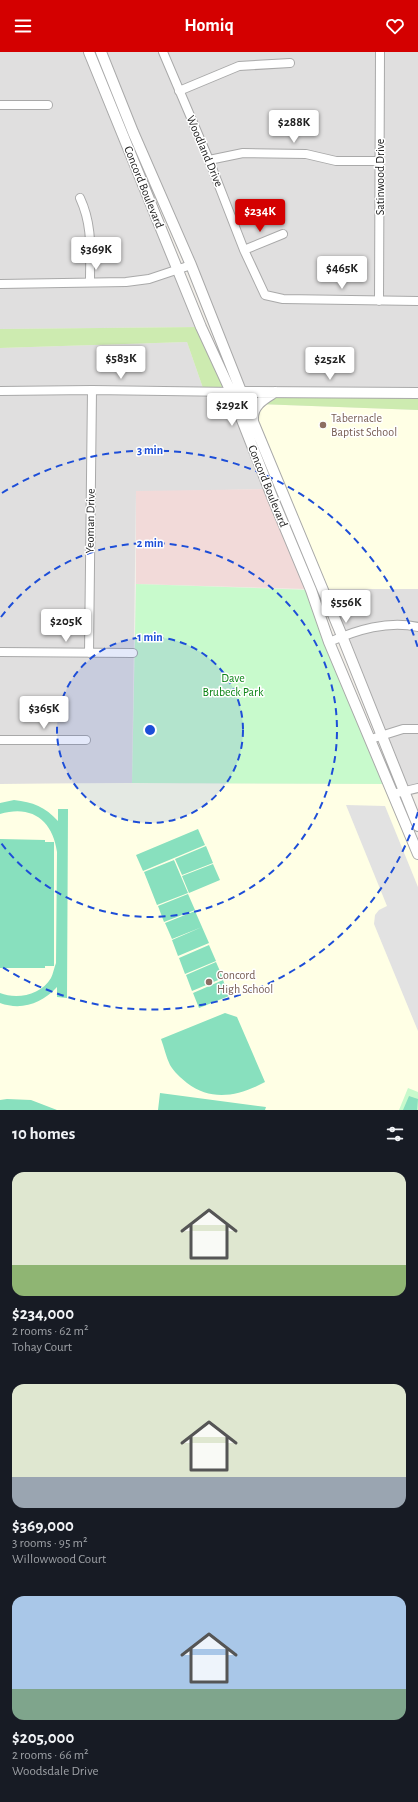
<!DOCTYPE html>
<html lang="en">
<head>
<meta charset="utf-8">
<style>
  body { margin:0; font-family:"Alegreya Sans",sans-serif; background:#242831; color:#f1f3f6; height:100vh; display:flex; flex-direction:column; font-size:15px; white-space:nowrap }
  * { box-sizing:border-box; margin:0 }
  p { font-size:13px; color:#9ea1a6 }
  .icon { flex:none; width:22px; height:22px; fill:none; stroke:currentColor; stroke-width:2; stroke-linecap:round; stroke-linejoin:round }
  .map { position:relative; height:1058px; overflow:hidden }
  .panel { display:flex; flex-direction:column; background:#171b24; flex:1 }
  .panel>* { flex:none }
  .price { position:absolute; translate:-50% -34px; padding:0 9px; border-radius:4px; background:#fff; color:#222; font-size:13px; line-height:26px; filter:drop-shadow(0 1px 2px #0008) }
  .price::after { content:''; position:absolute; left:50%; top:24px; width:12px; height:9px; margin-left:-6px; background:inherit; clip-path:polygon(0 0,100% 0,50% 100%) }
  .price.selected { background:#d40000; color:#fff }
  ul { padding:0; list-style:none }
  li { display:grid; align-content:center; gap:8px; height:212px; padding:0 12px }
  li span { display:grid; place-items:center; height:124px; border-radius:12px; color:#555 }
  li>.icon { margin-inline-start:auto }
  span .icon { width:72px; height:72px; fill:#fffc; stroke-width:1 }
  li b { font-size:17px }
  h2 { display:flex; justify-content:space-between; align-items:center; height:48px; padding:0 12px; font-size:17px }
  header { display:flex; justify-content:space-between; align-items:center; height:52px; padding:0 12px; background:#d40000; color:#fff; font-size:18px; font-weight:700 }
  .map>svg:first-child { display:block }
  .residential { fill:#e0dfdf }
  .commercial { fill:#f2dad9 }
  .education { fill:#ffffe5 }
  .grass { fill:#cdebb0 }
  .park { fill:#c8facc }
  .pitch { fill:#88e0be }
  .parking { fill:#e2e2e2 }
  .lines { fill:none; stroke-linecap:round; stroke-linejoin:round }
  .minor-casing { stroke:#a9a9a9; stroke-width:10 }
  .tertiary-casing { stroke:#a9a9a9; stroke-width:12 }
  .minor { stroke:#fff; stroke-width:8 }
  .tertiary { stroke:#fff; stroke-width:10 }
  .ring { fill:none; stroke:#1d4ed8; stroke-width:2; stroke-dasharray:7 5 }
  .education-dot { fill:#8d6e63; stroke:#fff; stroke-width:1.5 }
  .labels { text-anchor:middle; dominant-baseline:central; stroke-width:3; stroke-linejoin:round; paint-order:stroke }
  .street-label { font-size:12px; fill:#222; stroke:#fff }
  .education-label { font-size:12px; fill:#785e54; stroke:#fff; text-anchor:start }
  .park-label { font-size:12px; fill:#0c8416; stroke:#fff }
  .centre { fill:#1d4ed8; stroke:#fff; stroke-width:2 }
  .ring-label { font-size:12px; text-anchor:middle; font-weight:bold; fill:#1d4ed8; stroke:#fff; stroke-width:3; stroke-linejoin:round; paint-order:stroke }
</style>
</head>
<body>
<header><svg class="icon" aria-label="menu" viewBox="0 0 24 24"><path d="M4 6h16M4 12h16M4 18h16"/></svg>Homiq<svg class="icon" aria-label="heart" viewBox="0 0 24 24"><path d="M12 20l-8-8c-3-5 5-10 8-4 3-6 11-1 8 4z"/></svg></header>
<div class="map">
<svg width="418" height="1058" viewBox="0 0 418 1058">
  <rect width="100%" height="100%" fill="#f2efe9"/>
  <path class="residential" d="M0,0H89L201,275L0,277Z
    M101,0H418V341L241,340Z
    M187,290L204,339L231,340L269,437L136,440L132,731L0,732V296Z
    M322,537H418V736L404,739Z"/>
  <path class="commercial" d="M269,437L306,537L136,532V439Z"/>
  <path class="education" d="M258,352L418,358V537H322L254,372Z
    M132,731L389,732L418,802V1058H0V732Z"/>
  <path class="grass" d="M201,275L231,340L204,339L187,290L0,296V277Z
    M275,340L418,341V358L258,352Z"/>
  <path class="park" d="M136,532L311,538L389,732L132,731Z
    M408,1036L418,1040V1058H399Z"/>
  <path class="pitch" d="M14,748C33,750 45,755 58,769V757H68L67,946L57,945V935C42,951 22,959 0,951V941C17,948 41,943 51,926C53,922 54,916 56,911L57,800C53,769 32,752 0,762V751Z
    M198,777L205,793L143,819L136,803Z
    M0,787L45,788V790H54V914H45V916H0Z
    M206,794L213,811L182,823L175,807Z
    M174,808L188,841L157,853L144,820Z
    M213,812L220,828L189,841L182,824Z
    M188,842L195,858L164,870L158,854Z
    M195,859L202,875L172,887L165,871Z
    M202,875L209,891L178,904L172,888Z
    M209,893L216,909L185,922L179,906Z
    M216,910L223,926L192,939L186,923Z
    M223,928L229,944L199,956L193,941Z
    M225,961L237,965L265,1030C239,1044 212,1050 187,1031C181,1026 174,1020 170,1013C166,1005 164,995 161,987Z
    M160,1041L266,1055L265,1058H158Z
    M409,1044L418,1047L417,1058H403Z
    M7,1047L31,1048L57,1058H0V1048Z"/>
  <path class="parking" d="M346,753L385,754L418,835V979L374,872L375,863L379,858L387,854Z"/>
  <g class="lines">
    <g class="minor-casing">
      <path id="minor" d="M163,0L209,108L244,198L265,243L283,247L418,249
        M179,39L239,14L290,11
        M0,53H48
        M209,108L243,101L306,102L336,109H380
        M80,146C93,174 90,199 90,229
        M244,198L283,182
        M0,232L126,230L149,227L191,213
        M379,249L380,0
        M0,339L92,338L236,340
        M329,590C357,578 388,568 418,575
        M0,600L133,601
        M89,601L92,338
        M371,687L403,677H418
        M0,688H86
        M393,742L418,736"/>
    </g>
    <g class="tertiary-casing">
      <path id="tertiary" d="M89,0L201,275L231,340L273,447L311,538L329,590L418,802
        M101,0L133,80L191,213L254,372L342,584L418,774
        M241,340L418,341
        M253,368C252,353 264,347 275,340"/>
    </g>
    <use href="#minor" class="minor"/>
    <use href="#tertiary" class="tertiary"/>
  </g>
  <circle cx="150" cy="678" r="93" fill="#1d4ed8" fill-opacity=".12"/>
  <g class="ring">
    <circle cx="150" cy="678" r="93"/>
    <path d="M1 565A187 187 0 1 1 1 791"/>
    <path d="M418 760A280 280 0 0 1 2 915M2 441A280 280 0 0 1 418 596"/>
  </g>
  <g class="education-dot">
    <circle cx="323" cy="373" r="4"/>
    <circle cx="209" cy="930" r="4"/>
  </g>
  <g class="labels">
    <g class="street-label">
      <text transform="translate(205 99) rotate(67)">Woodland Drive</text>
      <text transform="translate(380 125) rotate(-90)">Satinwood Drive</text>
      <text transform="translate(144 135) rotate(68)">Concord Boulevard</text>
      <text transform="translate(268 434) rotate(68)">Concord Boulevard</text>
      <text transform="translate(90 469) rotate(-89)">Yeoman Drive</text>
    </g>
    <g class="education-label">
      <text x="331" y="366">Tabernacle<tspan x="331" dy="14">Baptist School</tspan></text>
      <text x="217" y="923">Concord<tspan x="217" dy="14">High School</tspan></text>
    </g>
    <g class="park-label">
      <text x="233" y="626">Dave<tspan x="233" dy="14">Brubeck Park</tspan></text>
    </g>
  </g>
  <circle cx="150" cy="678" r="6" class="centre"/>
  <g class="ring-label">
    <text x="150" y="402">3 min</text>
    <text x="150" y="495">2 min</text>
    <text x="150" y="589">1 min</text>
  </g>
</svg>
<b class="price" style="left:294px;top:92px">$288K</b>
<b class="price selected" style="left:260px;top:181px">$234K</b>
<b class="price" style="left:96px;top:219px">$369K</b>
<b class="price" style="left:342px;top:238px">$465K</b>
<b class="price" style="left:121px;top:328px">$583K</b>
<b class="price" style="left:330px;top:329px">$252K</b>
<b class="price" style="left:232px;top:375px">$292K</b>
<b class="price" style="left:346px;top:572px">$556K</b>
<b class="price" style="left:66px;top:591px">$205K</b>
<b class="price" style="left:44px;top:678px">$365K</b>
</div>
<section class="panel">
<h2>10 homes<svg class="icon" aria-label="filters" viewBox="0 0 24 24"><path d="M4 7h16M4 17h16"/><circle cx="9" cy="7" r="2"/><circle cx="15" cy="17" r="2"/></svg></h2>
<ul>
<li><span style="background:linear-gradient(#dfe7d0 75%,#8fb573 0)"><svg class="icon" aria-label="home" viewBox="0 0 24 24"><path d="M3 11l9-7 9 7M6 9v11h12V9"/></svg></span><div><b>$234,000</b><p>2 rooms · 62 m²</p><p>Tohay Court</p></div></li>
<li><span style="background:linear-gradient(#dfe7d0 75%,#9aa5b1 0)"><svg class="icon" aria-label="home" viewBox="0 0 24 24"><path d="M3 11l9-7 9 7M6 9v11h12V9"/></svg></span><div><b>$369,000</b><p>3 rooms · 95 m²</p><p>Willowwood Court</p></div></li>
<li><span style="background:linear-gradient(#a9c7e8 75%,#7fa58c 0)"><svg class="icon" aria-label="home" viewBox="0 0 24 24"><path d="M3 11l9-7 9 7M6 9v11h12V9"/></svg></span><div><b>$205,000</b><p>2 rooms · 66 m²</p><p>Woodsdale Drive</p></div></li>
</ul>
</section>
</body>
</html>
